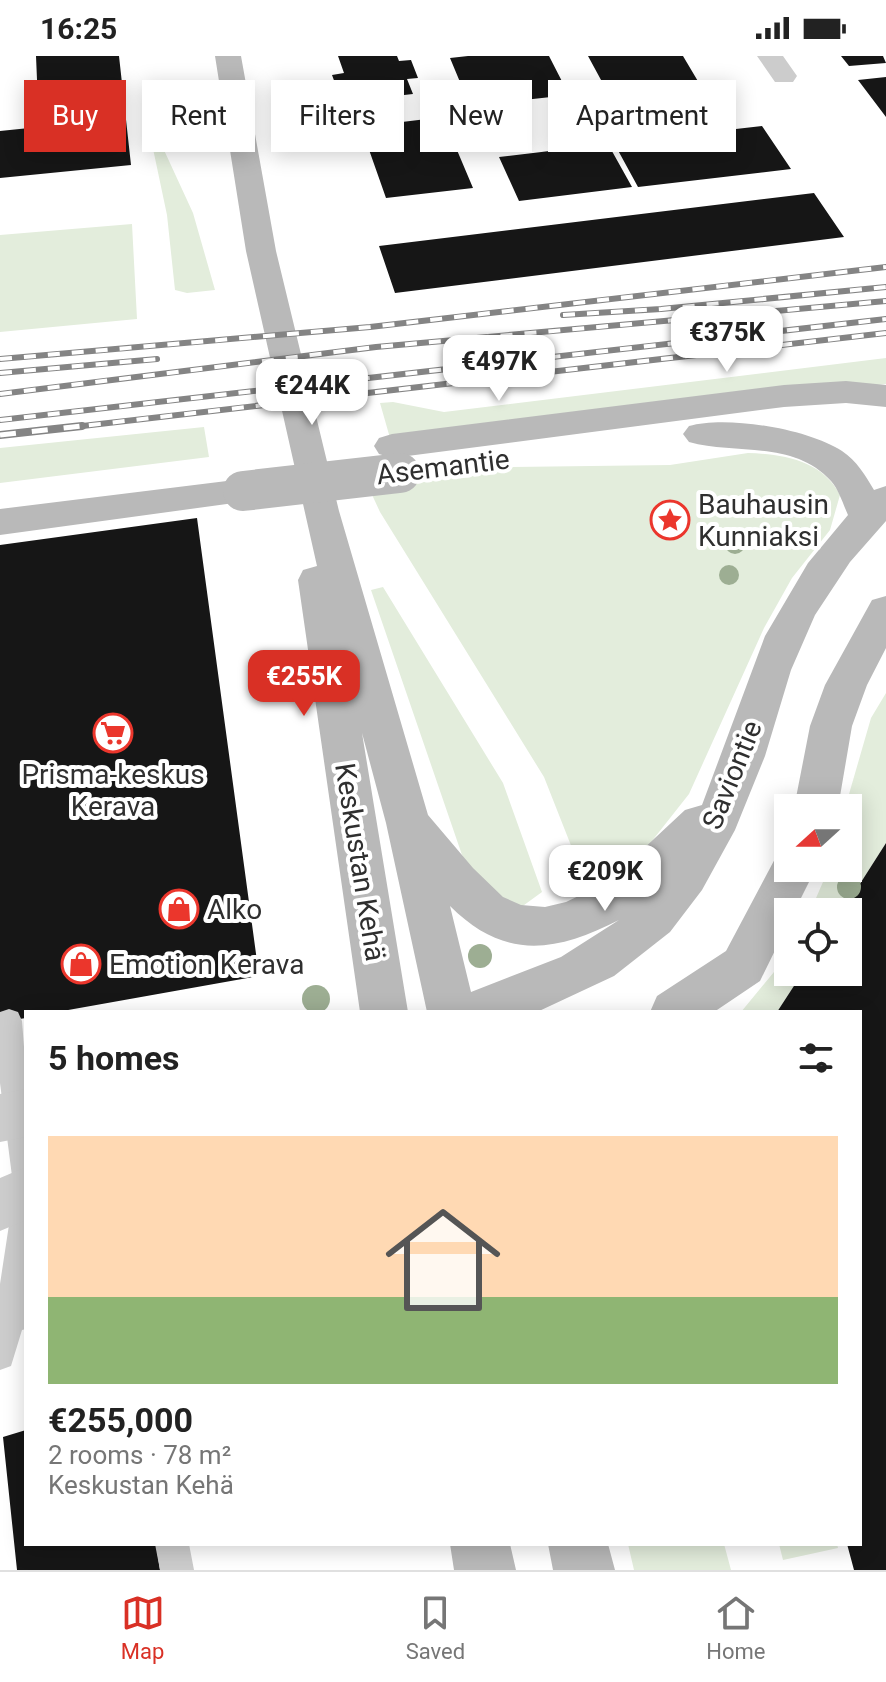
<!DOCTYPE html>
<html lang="en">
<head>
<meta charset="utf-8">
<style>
  body { margin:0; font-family:Roboto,sans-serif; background:#f2f2f2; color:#222; height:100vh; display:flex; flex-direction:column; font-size:30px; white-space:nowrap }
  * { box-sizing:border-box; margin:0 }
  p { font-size:26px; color:#767676 }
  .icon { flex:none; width:44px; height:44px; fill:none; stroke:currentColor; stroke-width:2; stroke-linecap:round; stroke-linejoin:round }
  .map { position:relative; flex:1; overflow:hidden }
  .panel { position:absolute; left:24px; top:954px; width:838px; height:536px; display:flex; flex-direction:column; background:#fff; border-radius:0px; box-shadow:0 4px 20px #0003 }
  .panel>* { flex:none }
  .top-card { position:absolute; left:24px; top:24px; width:838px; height:72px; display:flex; gap:16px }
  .needle { width:52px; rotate:249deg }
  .controls { position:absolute; left:774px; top:738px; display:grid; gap:16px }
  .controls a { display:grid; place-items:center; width:88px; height:88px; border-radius:0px; background:#fff; box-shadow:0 4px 20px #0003; font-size:40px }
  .price { position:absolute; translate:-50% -68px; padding:0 18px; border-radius:16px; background:#fff; color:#222; font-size:26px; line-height:52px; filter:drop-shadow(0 2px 4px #0008) }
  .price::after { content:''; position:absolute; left:50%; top:48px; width:24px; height:18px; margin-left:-12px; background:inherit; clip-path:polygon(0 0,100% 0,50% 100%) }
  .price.current { background:#d93025; color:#fff }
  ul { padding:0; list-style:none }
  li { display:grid; align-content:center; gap:16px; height:424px; padding:0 24px }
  li span { display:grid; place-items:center; height:248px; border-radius:0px; color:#555 }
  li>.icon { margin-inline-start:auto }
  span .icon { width:144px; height:144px; fill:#fffc; stroke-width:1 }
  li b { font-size:34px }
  h2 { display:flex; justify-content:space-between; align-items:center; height:96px; padding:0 24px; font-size:34px }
  .pill { padding:0 28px; border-radius:0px; background:#fff; box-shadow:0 4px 20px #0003; font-size:28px; line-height:72px }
  .pill.current { background:#d93025; color:#fff }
  .status { display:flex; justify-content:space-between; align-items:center; height:56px; padding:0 40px; background:#fff; direction:ltr }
  .status svg { height:22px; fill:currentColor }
  .tabs { display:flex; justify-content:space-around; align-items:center; height:112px; border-top:2px solid #e0e0e0; background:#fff; font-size:22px; color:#767676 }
  .tabs a { display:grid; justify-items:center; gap:4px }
  .tabs .current { color:#d93025 }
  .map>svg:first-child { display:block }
  .green { fill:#e3eddc }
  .building { fill:#161616 }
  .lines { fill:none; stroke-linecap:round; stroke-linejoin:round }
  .lane { fill:#ccc; fill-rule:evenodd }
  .street { fill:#ccc; fill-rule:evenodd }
  .secondary { fill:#b9b9b9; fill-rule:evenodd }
  .rail-far1-casing { stroke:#848484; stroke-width:6 }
  .rail-casing { stroke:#848484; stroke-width:8 }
  .rail-far1 { stroke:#fff; stroke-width:4; stroke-dasharray:12; stroke-linecap:butt }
  .rail { stroke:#fff; stroke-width:5; stroke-dasharray:16; stroke-linecap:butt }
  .secondary-bridge { stroke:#b9b9b9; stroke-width:40 }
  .tree { fill:#9dae93 }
  .labels { text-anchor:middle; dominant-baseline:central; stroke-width:8; stroke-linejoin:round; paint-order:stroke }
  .street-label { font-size:28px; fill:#2f2f2f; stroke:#fff }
  .poi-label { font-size:28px; fill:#2f2f2f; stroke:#fff; text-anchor:start }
</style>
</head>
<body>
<div class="status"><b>16:25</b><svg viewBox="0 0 49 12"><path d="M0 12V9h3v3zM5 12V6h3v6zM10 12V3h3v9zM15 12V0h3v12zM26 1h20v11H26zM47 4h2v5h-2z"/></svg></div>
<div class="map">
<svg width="886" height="1514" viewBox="0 0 886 1514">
  <rect width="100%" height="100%" fill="#fff"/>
  <path class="green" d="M152,68L193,157L215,234L187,237L175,234L167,159L148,69Z
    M132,168L137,263L0,276V179Z
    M886,302V328L390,382L380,347L393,346L444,356Z
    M204,371L209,401L0,427V392Z
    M748,397C784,398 823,405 840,439L830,474L792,522L764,572L689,738L618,828L585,825L544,721L380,456L368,430L512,411L670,409Z
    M383,531L503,727L542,836L520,852L483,832L462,799L371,534Z
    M886,637V787L842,856H810L829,812H848V752H845L871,662Z
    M788,899V916H803L777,956H741Z
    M628,1488H724L731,1514H634Z
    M779,1488H837L838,1492L783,1504Z"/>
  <path class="building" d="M36,0H119L131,109L0,122V75L39,71Z
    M338,0H397L399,5L411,4L418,22L407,23L413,38L342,46L332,19L344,17Z
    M468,0H549L569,39L470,50L450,2Z
    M588,0H683L699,27L607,35Z
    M841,0H883L886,7L849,10Z
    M886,21V61L858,24Z
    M443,61L473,132L386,142L361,71Z
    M762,70L791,113L638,131L614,87Z
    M608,88L632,131L519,145L499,101Z
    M814,137L844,181L395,237L379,190Z
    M197,462L259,920L57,956H26V962L0,966V489Z
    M886,787V1514H854L847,1488H860V956H777L803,916H848V856H842Z
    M26,1374V1488H156L160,1514H17L3,1381Z"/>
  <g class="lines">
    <path class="lane" d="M9,953L18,956L22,965L26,1017V1134L16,1130L12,1120L0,1027V956Z
      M26,1135V1273L22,1274L11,1310L0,1314V1228L12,1149L16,1139Z
      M155,1488H189L194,1514H160Z"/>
    <path class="street" d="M757,0H783L797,20L793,26H775Z
      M26,1033V1081L0,1086V1038Z
      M26,1111V1164L0,1175V1122Z"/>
    <path class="secondary" d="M215,0H241L276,195L339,455L428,759L473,812L503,841L521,849L545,851L566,846L587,836L641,795L685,754L702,749L765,580L808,507L848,459C843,448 839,434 831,425C794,384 736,399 689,386L683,378L689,370C727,359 808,373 842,395C857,405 865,419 874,434L886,430V465L850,506L815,559L791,614L765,700L735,774L702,834L670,876L614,920L537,956H427L386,767L362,677L408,956H360L298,524L303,514L317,510L246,195ZM450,850C505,905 556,896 619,864L561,901L471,936Z
      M846,325L886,329V351L846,347L784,351L392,402L379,398L374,390L379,382L392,378L784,329Z
      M243,423L256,426L261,435L256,444L0,479V453Z
      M886,540V592L867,629L852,670L838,752H794L810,670L825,629L872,544Z
      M788,795V812H816L794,856H788V868L760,925L714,956H650L657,940L726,895L777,799Z
      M450,1488H510L516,1514H454Z
      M548,1488H608L615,1514H553Z"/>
    <g class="rail-far1-casing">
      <path id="rail-far1" d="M563,259L661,253L886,231
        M0,303L370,271L886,211
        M0,317L157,303
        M0,338L376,291L886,245
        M0,364L886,263
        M65,372L886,277"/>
    </g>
    <g class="rail-casing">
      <path id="rail" d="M0,379L82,370"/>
    </g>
    <use href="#rail-far1" class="rail-far1"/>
    <use href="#rail" class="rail"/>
    <path class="secondary-bridge" d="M243,435L400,417"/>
  </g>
  <g class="tree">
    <circle cx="735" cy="488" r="10"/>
    <circle cx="729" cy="519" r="10"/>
    <circle cx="849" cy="831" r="12"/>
    <circle cx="480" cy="900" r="12"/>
    <circle cx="316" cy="943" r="14"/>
  </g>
  <defs>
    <g id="sight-ring" transform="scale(2)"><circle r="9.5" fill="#fff" stroke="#eb362c" stroke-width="1.5"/><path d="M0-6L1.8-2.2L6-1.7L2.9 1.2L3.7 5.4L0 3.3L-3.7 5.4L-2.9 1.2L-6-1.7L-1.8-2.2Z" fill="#eb362c"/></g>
    <g id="supermarket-ring" transform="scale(2)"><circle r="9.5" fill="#fff" stroke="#eb362c" stroke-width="1.5"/><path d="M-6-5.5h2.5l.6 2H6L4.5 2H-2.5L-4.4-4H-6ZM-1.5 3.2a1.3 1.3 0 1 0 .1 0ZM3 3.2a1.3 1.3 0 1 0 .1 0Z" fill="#eb362c"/></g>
    <g id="shop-ring" transform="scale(2)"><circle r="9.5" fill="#fff" stroke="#eb362c" stroke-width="1.5"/><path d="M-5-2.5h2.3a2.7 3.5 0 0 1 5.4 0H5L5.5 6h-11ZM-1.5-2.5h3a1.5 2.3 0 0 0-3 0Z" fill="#eb362c"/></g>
  </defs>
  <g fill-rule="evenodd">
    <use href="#sight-ring" x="670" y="464"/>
    <use href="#supermarket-ring" x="113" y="677"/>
    <use href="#shop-ring" x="179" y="853"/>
    <use href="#shop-ring" x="81" y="908"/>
  </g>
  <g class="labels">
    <g class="street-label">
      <text transform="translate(443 411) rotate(-7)">Asemantie</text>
      <text transform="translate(732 719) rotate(-68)">Saviontie</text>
      <text transform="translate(360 806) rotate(81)">Keskustan Kehä</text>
    </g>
    <g class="poi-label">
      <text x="698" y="448">Bauhausin<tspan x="698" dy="32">Kunniaksi</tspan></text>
      <text x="113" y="718" text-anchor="middle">Prisma-keskus<tspan x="113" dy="32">Kerava</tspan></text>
      <text x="207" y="853">Alko</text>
      <text x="109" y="908">Emotion Kerava</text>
    </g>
  </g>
</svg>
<div class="controls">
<a><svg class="needle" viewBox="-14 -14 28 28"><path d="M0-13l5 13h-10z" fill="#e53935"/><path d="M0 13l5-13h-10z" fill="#767676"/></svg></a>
<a><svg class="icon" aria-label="locate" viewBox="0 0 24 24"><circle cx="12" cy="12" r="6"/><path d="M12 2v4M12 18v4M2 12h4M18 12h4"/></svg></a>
</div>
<b class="price" style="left:727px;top:318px">€375K</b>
<b class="price" style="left:499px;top:347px">€497K</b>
<b class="price" style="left:312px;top:371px">€244K</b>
<b class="price current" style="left:304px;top:662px">€255K</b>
<b class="price" style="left:605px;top:857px">€209K</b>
<div class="top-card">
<a class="pill current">Buy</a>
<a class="pill">Rent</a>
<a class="pill">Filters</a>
<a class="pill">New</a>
<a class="pill">Apartment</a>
</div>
<section class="panel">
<h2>5 homes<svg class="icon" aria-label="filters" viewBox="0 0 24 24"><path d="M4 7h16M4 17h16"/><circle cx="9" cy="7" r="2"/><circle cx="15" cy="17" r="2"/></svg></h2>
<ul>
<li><span style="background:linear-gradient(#ffd9b3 65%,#8fb573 0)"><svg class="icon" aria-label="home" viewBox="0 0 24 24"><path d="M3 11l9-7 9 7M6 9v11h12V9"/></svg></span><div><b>€255,000</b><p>2 rooms · 78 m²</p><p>Keskustan Kehä</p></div></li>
</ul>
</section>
</div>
<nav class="tabs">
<a class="current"><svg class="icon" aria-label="map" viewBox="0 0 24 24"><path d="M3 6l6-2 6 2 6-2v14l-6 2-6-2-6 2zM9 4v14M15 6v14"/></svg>Map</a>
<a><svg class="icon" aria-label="saved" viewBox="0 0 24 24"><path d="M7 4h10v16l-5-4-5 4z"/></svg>Saved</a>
<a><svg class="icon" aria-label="home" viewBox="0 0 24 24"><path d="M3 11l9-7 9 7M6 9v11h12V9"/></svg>Home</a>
</nav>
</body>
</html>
